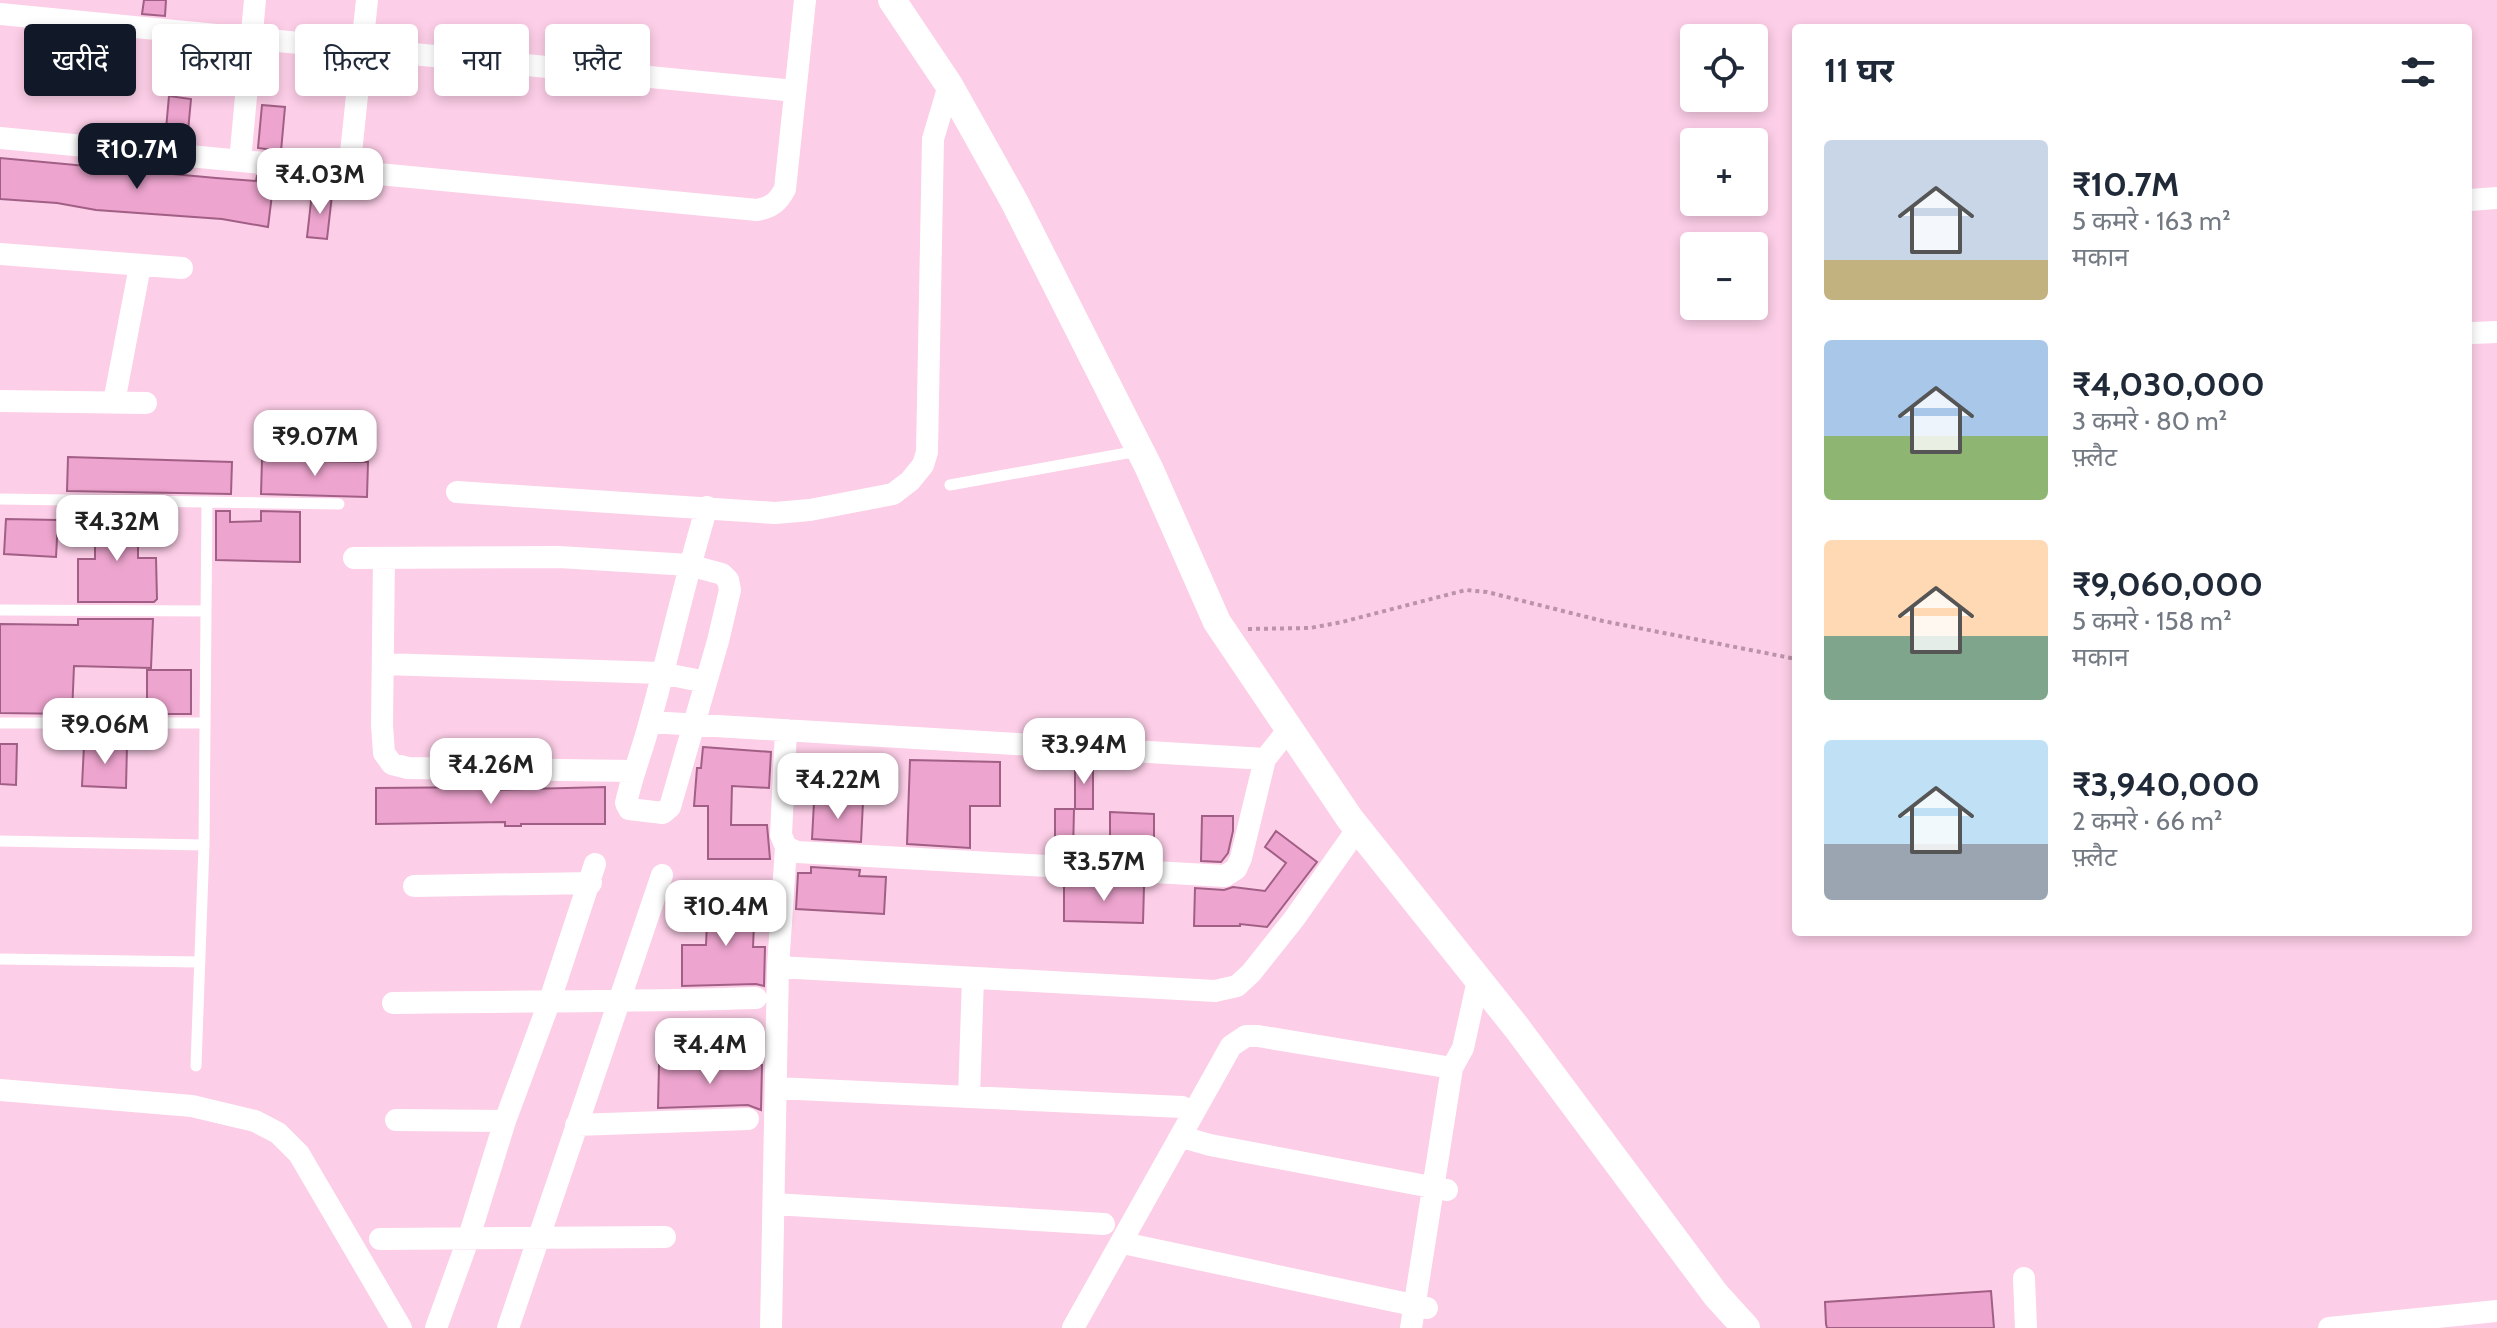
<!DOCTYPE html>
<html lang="hi">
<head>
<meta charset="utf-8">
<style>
  body { margin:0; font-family:Cabin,"Noto Sans Devanagari",sans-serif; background:#f6f6f7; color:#1f2937; height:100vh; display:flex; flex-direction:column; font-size:30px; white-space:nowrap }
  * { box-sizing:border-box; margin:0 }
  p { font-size:26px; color:#747a83 }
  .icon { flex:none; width:44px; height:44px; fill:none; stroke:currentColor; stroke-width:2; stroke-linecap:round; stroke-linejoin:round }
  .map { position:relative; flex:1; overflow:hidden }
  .sheet { position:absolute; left:1792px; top:24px; width:680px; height:912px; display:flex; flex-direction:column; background:#fff; border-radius:8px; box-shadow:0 4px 12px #0003 }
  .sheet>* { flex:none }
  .banner { position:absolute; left:24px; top:24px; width:760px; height:72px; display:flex; gap:16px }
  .buttons { position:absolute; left:1680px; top:24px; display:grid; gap:16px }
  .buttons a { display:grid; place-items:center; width:88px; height:88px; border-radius:8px; background:#fff; box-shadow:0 4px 12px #0003; font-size:40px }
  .price { position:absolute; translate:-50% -68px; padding:0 18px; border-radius:16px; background:#fff; color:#222; font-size:26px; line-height:52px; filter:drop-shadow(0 2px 4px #0008) }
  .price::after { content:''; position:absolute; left:50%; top:48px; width:24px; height:18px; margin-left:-12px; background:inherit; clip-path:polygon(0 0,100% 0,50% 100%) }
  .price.current { background:#111827; color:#fff }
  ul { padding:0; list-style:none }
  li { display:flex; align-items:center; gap:24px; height:200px; padding:0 32px }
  li span { display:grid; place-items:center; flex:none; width:224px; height:160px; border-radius:8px; color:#555 }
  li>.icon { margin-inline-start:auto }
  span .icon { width:96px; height:96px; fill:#fffc; stroke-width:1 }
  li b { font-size:34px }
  h2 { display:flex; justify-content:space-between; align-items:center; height:96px; padding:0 32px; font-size:34px }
  .tag { padding:0 28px; border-radius:8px; background:#fff; box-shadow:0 4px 12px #0003; font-size:28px; line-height:72px }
  .tag.current { background:#111827; color:#fff }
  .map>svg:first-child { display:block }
  .building { fill:#eda4ce; stroke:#a25f86; stroke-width:2 }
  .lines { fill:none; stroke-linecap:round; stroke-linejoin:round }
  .path { stroke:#ba92a9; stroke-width:4; stroke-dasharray:4 4; stroke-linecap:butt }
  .service { stroke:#fff; stroke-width:11 }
  .minor { stroke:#fff; stroke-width:22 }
  .tertiary { stroke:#fff; stroke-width:28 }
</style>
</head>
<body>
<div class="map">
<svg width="2497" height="1328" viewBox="0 0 2497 1328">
  <rect width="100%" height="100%" fill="#fccee7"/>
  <path class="building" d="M144,0H166L165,16L142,14Z
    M106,44L129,46L125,89L102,87Z
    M169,96L191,99L187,142L165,140Z
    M262,105L285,107L281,151L258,148Z
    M0,158L216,178L256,181L257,176L274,178L268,227L222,219L96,210L57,203L0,199Z
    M312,193L332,195L327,239L307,237Z
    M68,457L232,462L231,494L67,491Z
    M262,460L368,462L367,497L261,494Z
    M95,509L138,510V558H156L157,599L154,602H78V559H95Z
    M216,511H230V522L261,521V511L300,512V562L216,560Z
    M6,519L58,520L56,557L4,554Z
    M78,619H153L151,668L74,666L72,714L0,713V624L78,625Z
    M147,670H191V714H147Z
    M0,744H17L16,785L0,784Z
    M84,745H127L126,788L82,786Z
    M703,747L771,752L769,788L732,786L731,825H767L770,859H708V806H694L697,768H701Z
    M799,755L817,756L814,801L797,800Z
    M910,760L1000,762V806H970V848L907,844Z
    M1075,764H1093V809H1075Z
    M492,787V790L605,787V824H521V826H505V822L376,824V788Z
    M845,801L863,802L861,842L812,839L814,802L845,803Z
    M1055,809H1074L1073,853L1055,852Z
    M1110,812L1154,814V858L1110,856Z
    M1202,816H1233V831L1228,853L1221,862L1201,861Z
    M1276,831L1317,862L1267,927L1240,924V926H1194L1195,888L1224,890L1233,887L1265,891L1286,863L1265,847Z
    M811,867L860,870L859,876L886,877L884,914L796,909L798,873H811Z
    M1064,884L1144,886L1143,923L1064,921Z
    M708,899L755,901L753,947H765L764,986L756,984L682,986V945H706Z
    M687,1063L762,1065L761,1110L748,1105L658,1108L659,1065L687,1066Z
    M1991,1291L1994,1328H1827L1826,1324L1825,1302Z"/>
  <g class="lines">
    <path class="path" d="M1248,629L1310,628L1342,622L1466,590L1487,592L1603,621L1796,659"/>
    <path class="service" d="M950,485L1138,451
      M0,499L339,504
      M0,610L206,611
      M0,723H205
      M0,841L204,845
      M0,959L200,962
      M196,1066L204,845L207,502"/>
    <path class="minor" d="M0,14L795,91
      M0,138L757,210C772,207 778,202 785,189L805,0
      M240,161L255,0
      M349,172L367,0
      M2470,200L2497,198
      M0,254L182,268
      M2472,333L2497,332
      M0,401L146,403
      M114,402L140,266
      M457,492L775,513L810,510L893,494L910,481L923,465L927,452L933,139L949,85
      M354,558L559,557L689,565L722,574L728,580L730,590L718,641L670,807L663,813L629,809L626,803C632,775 643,749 650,721C670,650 685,578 707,507
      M384,558L382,725L384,753L392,764L408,768L633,771
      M383,664L661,673L706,682
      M650,722L1265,759
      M786,730L781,835L786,847L797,852L1225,876L1236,869L1241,858L1265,759L1289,729
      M414,886L591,883
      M778,967L1215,991L1237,986L1251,973L1294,919L1358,828
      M393,1003C514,1001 635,1002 756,998
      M776,1088L1182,1107
      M0,1090L192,1106L255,1121L278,1133L299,1154L401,1328
      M969,1097L973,978
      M396,1120L505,1121
      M576,1125L748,1119
      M1182,1137L1210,1145L1447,1190
      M774,1204L1104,1224
      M380,1239L665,1237
      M1123,1243L1427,1308
      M2024,1278L2026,1328
      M436,1328L469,1237L505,1121L550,1000L595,864
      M508,1328L662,875
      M771,1328L778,967L786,847
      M1073,1328L1231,1046L1246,1036H1258L1452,1068
      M1411,1328L1452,1068L1463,1048L1478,980
      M2329,1328L2497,1311"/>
    <path class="tertiary" d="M892,0L949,85L1014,201L1149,468L1217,622L1350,819L1517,1028L1716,1295L1746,1328"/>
  </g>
</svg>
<div class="buttons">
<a><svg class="icon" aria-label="locate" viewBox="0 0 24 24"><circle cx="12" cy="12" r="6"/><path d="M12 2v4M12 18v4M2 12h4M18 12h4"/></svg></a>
<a>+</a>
<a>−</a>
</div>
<b class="price current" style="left:137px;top:191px">₹10.7M</b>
<b class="price" style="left:320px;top:216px">₹4.03M</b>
<b class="price" style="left:315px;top:478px">₹9.07M</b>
<b class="price" style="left:117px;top:563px">₹4.32M</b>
<b class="price" style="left:105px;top:766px">₹9.06M</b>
<b class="price" style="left:1084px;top:786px">₹3.94M</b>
<b class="price" style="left:491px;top:806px">₹4.26M</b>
<b class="price" style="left:838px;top:821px">₹4.22M</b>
<b class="price" style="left:1104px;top:903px">₹3.57M</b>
<b class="price" style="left:726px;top:948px">₹10.4M</b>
<b class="price" style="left:710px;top:1086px">₹4.4M</b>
<div class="banner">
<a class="tag current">खरीदें</a>
<a class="tag">किराया</a>
<a class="tag">फ़िल्टर</a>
<a class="tag">नया</a>
<a class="tag">फ़्लैट</a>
</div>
<section class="sheet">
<h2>11 घर<svg class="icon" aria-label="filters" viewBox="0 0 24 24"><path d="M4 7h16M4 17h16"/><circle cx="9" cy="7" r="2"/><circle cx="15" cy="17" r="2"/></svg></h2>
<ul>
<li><span style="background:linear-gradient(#c9d6e8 75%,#c2b280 0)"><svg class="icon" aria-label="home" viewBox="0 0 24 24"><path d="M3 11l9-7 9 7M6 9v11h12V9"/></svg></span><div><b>₹10.7M</b><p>5 कमरे · 163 m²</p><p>मकान</p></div></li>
<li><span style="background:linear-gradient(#a9c7e8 60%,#8fb573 0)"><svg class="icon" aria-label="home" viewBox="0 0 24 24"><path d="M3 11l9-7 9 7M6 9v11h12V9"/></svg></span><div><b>₹4,030,000</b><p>3 कमरे · 80 m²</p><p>फ़्लैट</p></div></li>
<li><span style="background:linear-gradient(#ffd9b3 60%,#7fa58c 0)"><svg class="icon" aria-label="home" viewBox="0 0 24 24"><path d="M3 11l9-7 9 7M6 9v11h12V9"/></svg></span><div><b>₹9,060,000</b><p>5 कमरे · 158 m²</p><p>मकान</p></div></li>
<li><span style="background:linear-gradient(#bfe0f5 65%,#9aa5b1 0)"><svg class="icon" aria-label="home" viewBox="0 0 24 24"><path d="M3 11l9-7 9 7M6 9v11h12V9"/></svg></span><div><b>₹3,940,000</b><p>2 कमरे · 66 m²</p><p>फ़्लैट</p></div></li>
</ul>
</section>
</div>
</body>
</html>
